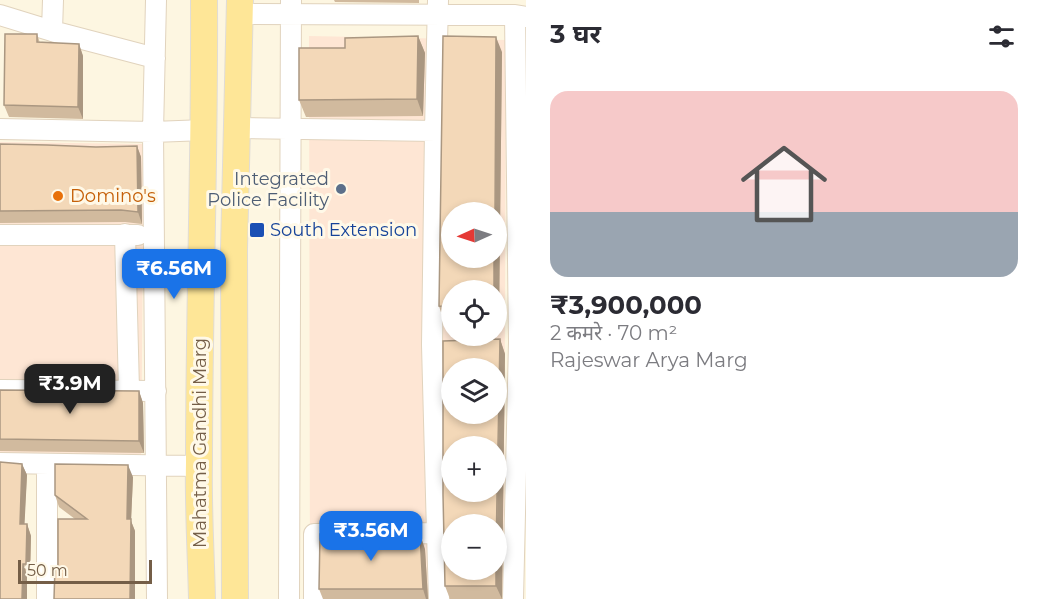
<!DOCTYPE html>
<html lang="hi">
<head>
<meta charset="utf-8">
<style>
  body { margin:0; font-family:Montserrat,"Noto Sans Devanagari",sans-serif; background:#f7f7f7; color:#2b2b33; height:100vh; display:flex; flex-direction:column; font-size:22px; white-space:nowrap }
  * { box-sizing:border-box; margin:0 }
  p { font-size:20px; color:#7c7c81 }
  .icon { flex:none; width:33px; height:33px; fill:none; stroke:currentColor; stroke-width:2; stroke-linecap:round; stroke-linejoin:round }
  .map { position:relative; flex:1; overflow:hidden }
  .drawer { display:flex; flex-direction:column; background:#fff; width:516px }
  .drawer>* { flex:none }
  .needle { width:39px; rotate:267deg }
  .buttons { position:absolute; left:441px; top:202px; display:grid; gap:12px }
  .buttons a { display:grid; place-items:center; width:66px; height:66px; border-radius:50%; background:#fff; box-shadow:0 3px 9px #0003; font-size:30px }
  .scale { position:absolute; left:18px; bottom:15px; width:134px; box-sizing:border-box; padding-left:6px; border:3px solid #745e47; border-top:0; font-size:16px; line-height:21px; white-space:nowrap; color:#745e47; -webkit-text-stroke:4px #fff9e8; paint-order:stroke }
  .price { position:absolute; translate:-50% -51px; padding:0 14px; border-radius:12px; background:#1a73e8; color:#fff; font-size:20px; line-height:39px; filter:drop-shadow(0 2px 3px #0008) }
  .price::after { content:''; position:absolute; left:50%; top:36px; width:18px; height:14px; margin-left:-9px; background:inherit; clip-path:polygon(0 0,100% 0,50% 100%) }
  .price.on { background:#222; color:#fff }
  ul { padding:0; list-style:none }
  li { display:grid; align-content:center; gap:12px; height:318px; padding:0 24px }
  li+li { border-top:2px solid #e1e1e2 }
  li span { display:grid; place-items:center; height:186px; border-radius:18px; color:#555 }
  li>.icon { margin-inline-start:auto }
  span .icon { width:108px; height:108px; fill:#fffc; stroke-width:1 }
  li b { font-size:26px }
  h2 { display:flex; justify-content:space-between; align-items:center; height:72px; padding:0 24px; font-size:26px }
  main { display:flex; flex:1; min-height:0 }
  .map>svg:first-child { display:block }
  .commercial { fill:#fee6d4; fill-rule:evenodd }
  .lines { fill:none; stroke-linecap:round; stroke-linejoin:round }
  .minor-casing { stroke:#e1d3bd; stroke-width:22 }
  .major-casing { stroke:#e0dcd7; stroke-width:28 }
  .minor { stroke:#fff; stroke-width:20 }
  .major { stroke:#fee697; stroke-width:26 }
  .wall { fill:#d1ba9e }
  .shaded-wall { fill:#aa9781 }
  .building { fill:#f3d8b8; stroke:#aa9781; stroke-width:1.5; fill-rule:evenodd }
  .service-dot { fill:#5c6f8a; stroke:#fff9e8; stroke-width:2 }
  .food-dot { fill:#e8710a; stroke:#fff9e8; stroke-width:2 }
  .transit-dot { fill:#1a4fb4; stroke:#fff9e8; stroke-width:2 }
  .labels { text-anchor:middle; dominant-baseline:central; stroke-width:6; stroke-linejoin:round; paint-order:stroke }
  .service-label { font-size:18px; fill:#4e5e75; stroke:#fff9e8; text-anchor:end }
  .food-label { font-size:18px; fill:#c56008; stroke:#fff9e8; text-anchor:start }
  .transit-label { font-size:18px; fill:#164399; stroke:#fff9e8; text-anchor:start }
  .street-label { font-size:18px; fill:#745e47; stroke:#fff9e8 }
</style>
</head>
<body>
<main>
<div class="map">
<svg width="526" height="599" viewBox="0 0 526 599">
  <rect width="100%" height="100%" fill="#fdf6e1"/>
  <path class="commercial" d="M309,36L506,40L504,599H310ZM452,213H496V258H452ZM452,291H496V336H452ZM452,369H496V414H452ZM452,447H496V492H452ZM452,525H496V570H452Z
    M0,142L144,144L141,462L0,459Z"/>
  <g class="lines">
    <g class="minor-casing">
      <path id="minor" d="M156,0L153,132L157,599
        M240,14L515,15L526,17
        M0,15L52,31L155,58
        M52,31L53,0
        M238,128L435,131L432,345L437,533L314,534V599
        M0,129L153,132L205,130
        M435,131L438,0
        M125,234L129,390
        M0,235H138
        M0,390L156,391
        M0,463L198,466
        M437,533L439,599
        M47,599V464
        M289,599L291,0
        M513,599L519,342L515,15"/>
    </g>
    <g class="major-casing">
      <path id="major" d="M202,599C201,554 198,508 199,463C199,309 205,154 204,0
        M235,599L234,249L240,0"/>
    </g>
    <use href="#minor" class="minor"/>
    <use href="#major" class="major"/>
  </g>
  <path class="wall" d="M334,0H419V3L335,2Z
    M37,34L40,43L79,44L83,56V119L9,117L4,105Z
    M418,36L425,53L423,116L306,117L299,100L345,48Z
    M502,52L499,322H496V291H452V322H444L439,306Z
    M0,144L96,147L137,146L141,157L142,224L125,222L0,223Z
    M500,339L505,354L502,599H450L445,586Z
    M0,390L139,391L143,403L144,453L0,451Z
    M22,464L27,475L24,524H27L31,536L30,576L27,575V599H0Z
    M133,477L131,521L135,531L58,567L75,519L59,507L55,495Z
    M425,549L428,599H323L319,589Z"/>
  <path class="shaded-wall" d="M418,36L425,53L423,116L417,99Z
    M496,37L502,52L499,322L496,314V291H494V258H496V213H495Z
    M79,44L83,56V119L78,107Z
    M137,146L141,157L142,224L138,212Z
    M500,339L505,354L502,599L496,586Z
    M139,391L143,403L144,453L139,441Z
    M22,464L27,475L24,535L20,524Z
    M128,465L133,477L131,521L135,531V599H130L127,519Z
    M27,524L31,536L30,576L26,564Z
    M420,534L425,549L428,599H426L423,589Z
    M23,564L27,575V599H22Z"/>
  <path class="building" d="M5,34H37V42L79,44L78,107L4,105Z
    M418,36L417,99L299,100V48H345V38Z
    M443,36L496,37L495,213H452V258H494V291H452V307L439,306Z
    M0,144L47,145L96,147L137,146L138,212L121,210L0,211Z
    M500,339L496,551V525H452V570H496V586H445L443,495V341ZM452,369H496V414H452ZM452,447H496V492H452Z
    M0,390L139,391V441L0,439Z
    M0,462L22,464L20,524H27L26,564H23L22,599H0Z
    M55,464L128,465L127,519H131L130,599H54L55,567H58V519H87L55,495Z
    M320,534H420L423,589H319Z"/>
  <circle class="service-dot" cx="341" cy="189" r="6"/>
  <circle class="food-dot" cx="58" cy="196" r="6"/>
  <rect class="transit-dot" x="249" y="222" width="16" height="16" rx="3"/>
  <g class="labels">
    <g class="service-label">
      <text x="329" y="179">Integrated<tspan x="329" dy="21">Police Facility</tspan></text>
    </g>
    <g class="food-label">
      <text x="70" y="196">Domino's</text>
    </g>
    <g class="transit-label">
      <text x="270" y="230">South Extension</text>
    </g>
    <g class="street-label">
      <text transform="translate(200 443) rotate(-90)">Mahatma Gandhi Marg</text>
    </g>
  </g>
</svg>
<div class="buttons">
<a><svg class="needle" viewBox="-14 -14 28 28"><path d="M0-13l5 13h-10z" fill="#e53935"/><path d="M0 13l5-13h-10z" fill="#7c7c81"/></svg></a>
<a><svg class="icon" aria-label="locate" viewBox="0 0 24 24"><circle cx="12" cy="12" r="6"/><path d="M12 2v4M12 18v4M2 12h4M18 12h4"/></svg></a>
<a><svg class="icon" aria-label="layers" viewBox="0 0 24 24"><path d="M12 4l9 5-9 5-9-5zM3 14l9 5 9-5"/></svg></a>
<a>+</a>
<a>−</a>
</div>
<div class="scale">50 m</div>
<b class="price" style="left:174px;top:300px">₹6.56M</b>
<b class="price on" style="left:70px;top:415px">₹3.9M</b>
<b class="price" style="left:371px;top:562px">₹3.56M</b>
</div>
<section class="drawer">
<h2>3 घर<svg class="icon" aria-label="filters" viewBox="0 0 24 24"><path d="M4 7h16M4 17h16"/><circle cx="9" cy="7" r="2"/><circle cx="15" cy="17" r="2"/></svg></h2>
<ul>
<li><span style="background:linear-gradient(#f6c9c9 65%,#9aa5b1 0)"><svg class="icon" aria-label="home" viewBox="0 0 24 24"><path d="M3 11l9-7 9 7M6 9v11h12V9"/></svg></span><div><b>₹3,900,000</b><p>2 कमरे · 70 m²</p><p>Rajeswar Arya Marg</p></div></li>
</ul>
</section>
</main>
</body>
</html>
